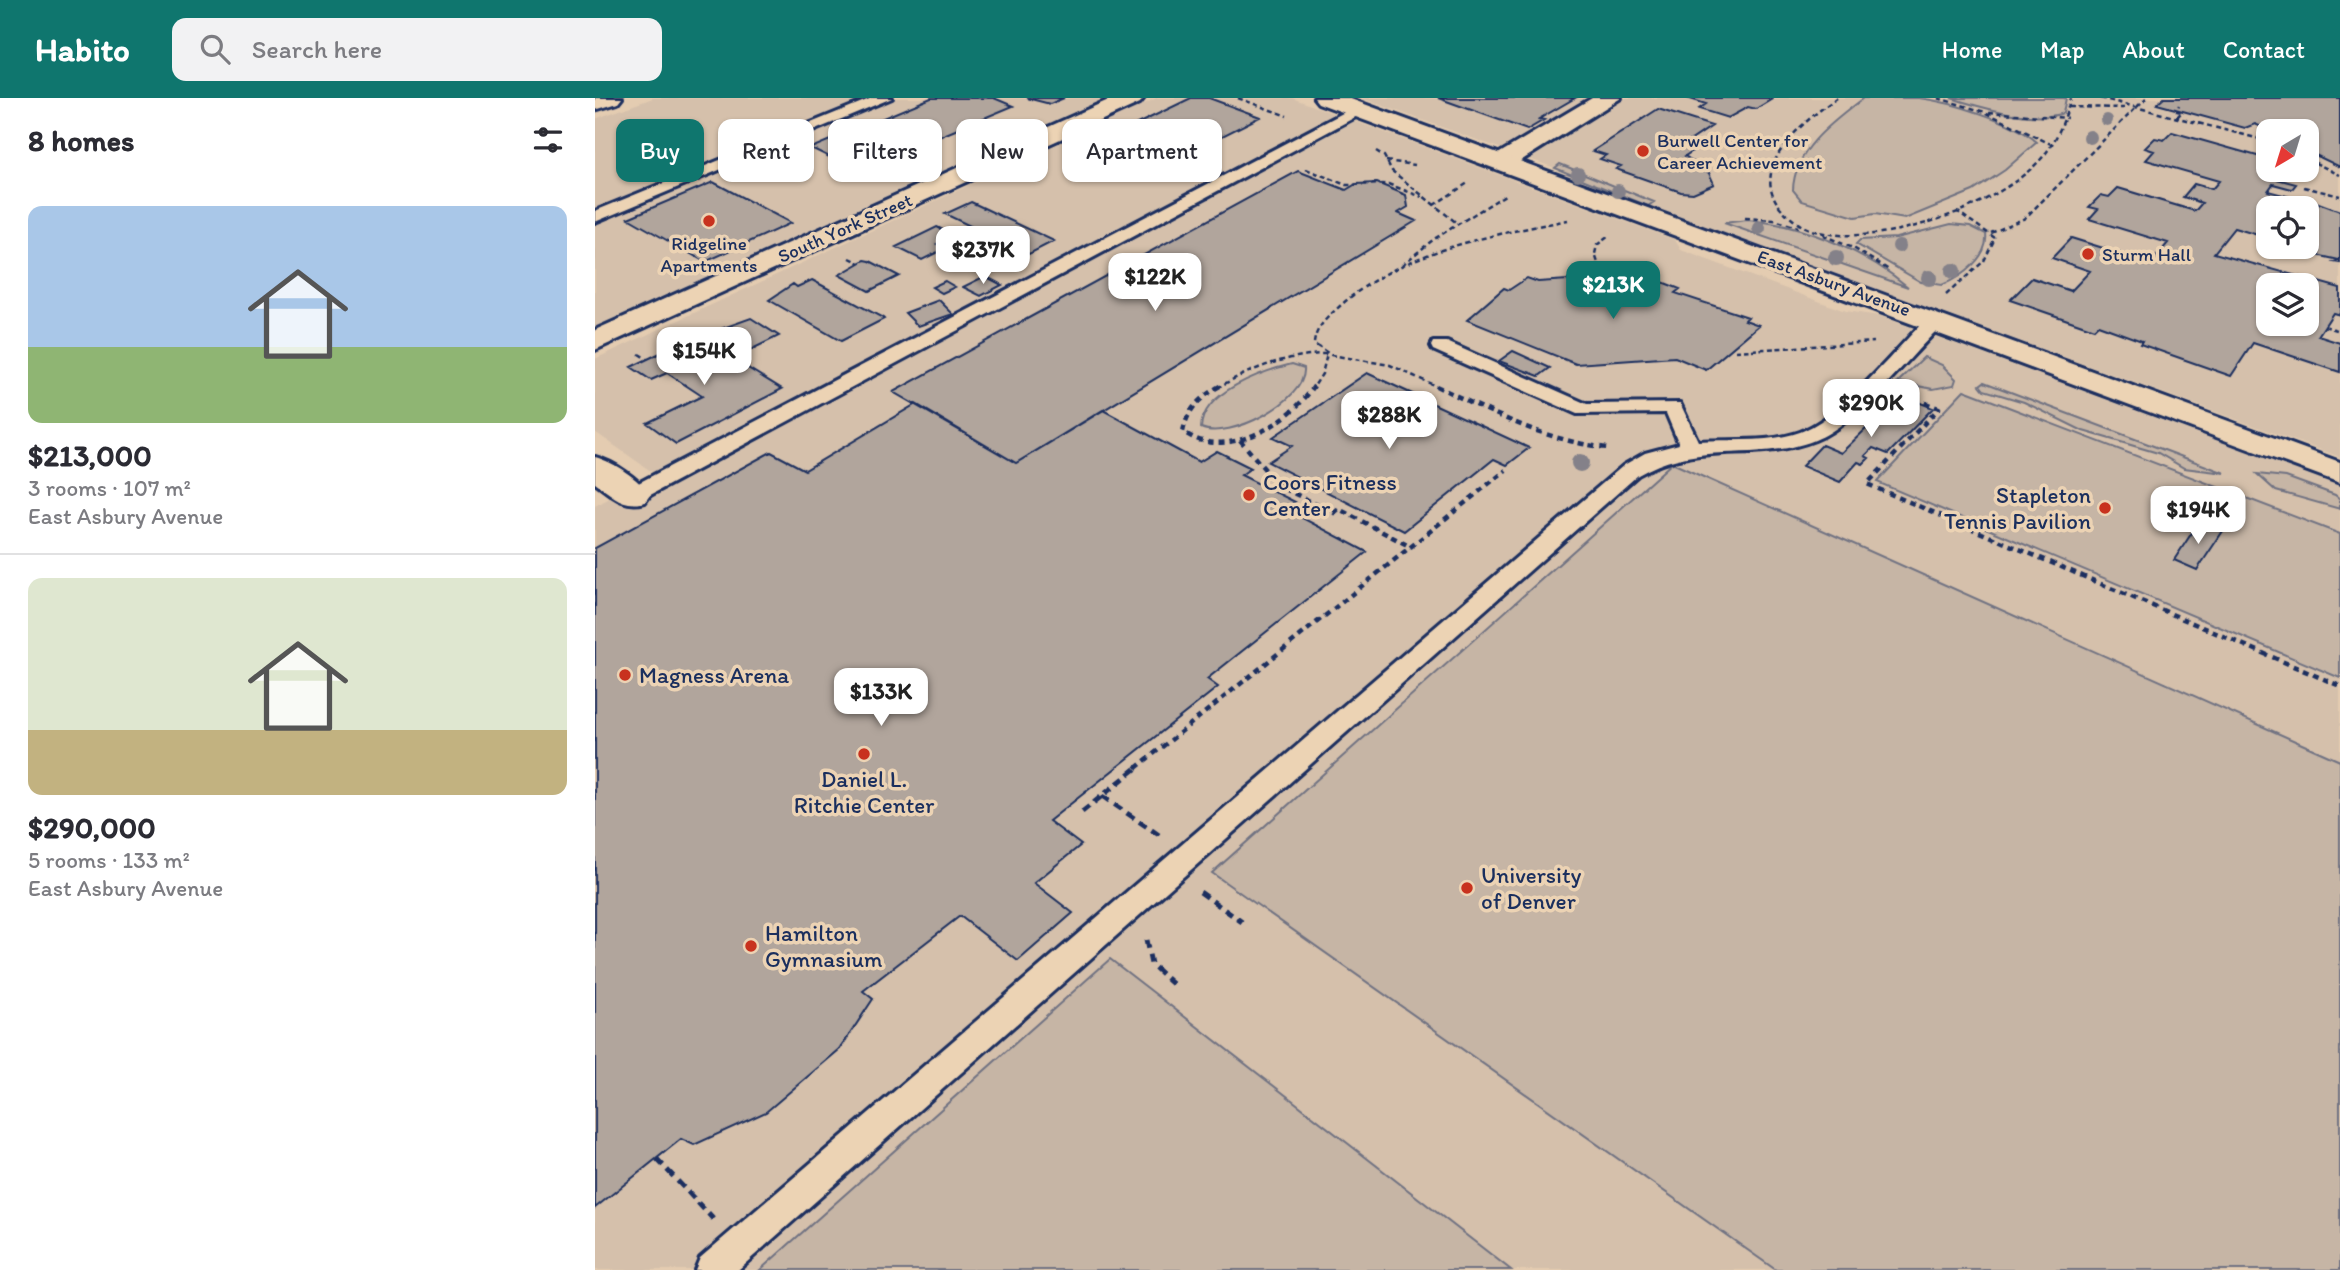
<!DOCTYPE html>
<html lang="en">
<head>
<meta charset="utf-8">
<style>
  body { margin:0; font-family:Itim,sans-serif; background:#f2f2f3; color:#2b2b33; height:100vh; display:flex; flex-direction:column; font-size:26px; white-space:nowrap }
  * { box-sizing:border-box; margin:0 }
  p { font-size:23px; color:#7c7c81 }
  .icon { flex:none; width:38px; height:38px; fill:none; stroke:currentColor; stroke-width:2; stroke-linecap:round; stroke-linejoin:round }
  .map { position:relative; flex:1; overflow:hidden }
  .panel { display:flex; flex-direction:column; background:#fff; width:595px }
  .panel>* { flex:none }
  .guide { position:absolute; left:21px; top:21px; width:665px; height:63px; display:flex; gap:14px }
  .needle { width:46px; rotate:218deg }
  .buttons { position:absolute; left:1661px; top:21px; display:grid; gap:14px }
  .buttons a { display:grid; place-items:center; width:63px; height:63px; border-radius:14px; background:#fff; box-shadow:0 2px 5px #0004; font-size:35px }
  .price { position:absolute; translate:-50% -60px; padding:0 16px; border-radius:14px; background:#fff; color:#222; font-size:23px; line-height:46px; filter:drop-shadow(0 2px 4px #0008) }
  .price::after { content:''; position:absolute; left:50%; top:42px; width:21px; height:16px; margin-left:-10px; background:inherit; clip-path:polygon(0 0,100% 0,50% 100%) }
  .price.active { background:#0f766e; color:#fff }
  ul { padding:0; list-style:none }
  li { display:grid; align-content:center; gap:14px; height:371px; padding:0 28px }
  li+li { border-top:2px solid #e1e1e2 }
  li span { display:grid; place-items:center; height:217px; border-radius:14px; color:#555 }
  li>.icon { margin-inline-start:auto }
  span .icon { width:126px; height:126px; fill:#fffc; stroke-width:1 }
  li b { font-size:30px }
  h2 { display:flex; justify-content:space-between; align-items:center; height:84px; padding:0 28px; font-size:30px }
  .tag { padding:0 24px; border-radius:14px; background:#fff; box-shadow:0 2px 5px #0004; font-size:24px; line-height:63px }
  .tag.active { background:#0f766e; color:#fff }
  header { display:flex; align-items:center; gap:42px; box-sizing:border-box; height:98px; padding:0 35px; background:#0f766e; color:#fff }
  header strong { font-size:33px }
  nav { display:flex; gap:38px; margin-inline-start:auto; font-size:24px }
  .search { width:490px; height:63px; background:#f2f2f3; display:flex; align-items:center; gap:18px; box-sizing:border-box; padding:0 24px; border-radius:14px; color:#7c7c81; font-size:26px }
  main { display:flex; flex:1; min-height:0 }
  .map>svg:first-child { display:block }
  .built { fill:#d5c0ab; fill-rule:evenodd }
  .green { fill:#c6b5a5; stroke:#707282; stroke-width:2 }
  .building { fill:#b1a59c; stroke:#1b2f5e; stroke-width:2; fill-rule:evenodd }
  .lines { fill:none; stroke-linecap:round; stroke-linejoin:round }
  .service-casing { stroke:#1b2f5e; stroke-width:6 }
  .minor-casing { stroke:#1b2f5e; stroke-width:6 }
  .tertiary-casing { stroke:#1b2f5e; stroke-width:6 }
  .primary-casing { stroke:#1b2f5e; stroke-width:6 }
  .path-far2 { stroke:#1b2f5e; stroke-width:2.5; stroke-dasharray:5 3.5; stroke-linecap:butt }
  .path-far1 { stroke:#1b2f5e; stroke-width:4.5; stroke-dasharray:6 5; stroke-linecap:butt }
  .path { stroke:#1b2f5e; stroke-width:5; stroke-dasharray:9 6; stroke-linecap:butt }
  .service { fill:#ecd3b4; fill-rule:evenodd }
  .minor { fill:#ecd3b4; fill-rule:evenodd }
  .tertiary { fill:#ecd3b4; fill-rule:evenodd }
  .primary { fill:#ecd3b4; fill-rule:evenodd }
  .tree { fill:#848189 }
  .poi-dot { fill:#c8321e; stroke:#ecd3b4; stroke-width:2.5 }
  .labels { text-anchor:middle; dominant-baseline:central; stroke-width:7; stroke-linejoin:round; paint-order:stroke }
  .far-poi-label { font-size:19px; fill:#1b2f5e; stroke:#ecd3b4; text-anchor:start }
  .far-street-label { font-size:19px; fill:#1b2f5e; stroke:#ecd3b4 }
  .poi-label { font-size:23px; fill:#1b2f5e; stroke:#ecd3b4; text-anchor:start }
</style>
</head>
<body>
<header>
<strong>Habito</strong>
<div class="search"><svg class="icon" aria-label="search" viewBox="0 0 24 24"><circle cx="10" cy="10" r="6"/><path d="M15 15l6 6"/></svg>Search here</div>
<nav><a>Home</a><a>Map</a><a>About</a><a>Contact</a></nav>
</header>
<main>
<section class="panel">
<h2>8 homes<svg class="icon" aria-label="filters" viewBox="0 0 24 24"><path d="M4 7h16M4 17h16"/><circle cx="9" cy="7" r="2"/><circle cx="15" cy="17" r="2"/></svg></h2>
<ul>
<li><span style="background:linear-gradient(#a9c7e8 65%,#8fb573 0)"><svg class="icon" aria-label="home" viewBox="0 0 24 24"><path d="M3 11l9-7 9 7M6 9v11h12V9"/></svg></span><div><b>$213,000</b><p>3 rooms · 107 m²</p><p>East Asbury Avenue</p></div></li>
<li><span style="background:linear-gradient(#dfe7d0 70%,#c2b280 0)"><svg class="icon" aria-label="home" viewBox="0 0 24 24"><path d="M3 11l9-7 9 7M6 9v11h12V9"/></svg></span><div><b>$290,000</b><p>5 rooms · 133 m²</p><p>East Asbury Avenue</p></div></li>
</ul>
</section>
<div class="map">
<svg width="1745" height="1172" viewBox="0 0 1745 1172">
  <rect width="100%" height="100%" fill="#e4ccb1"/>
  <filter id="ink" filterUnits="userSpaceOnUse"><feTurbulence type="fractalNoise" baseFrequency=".0143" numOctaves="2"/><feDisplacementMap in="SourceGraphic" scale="14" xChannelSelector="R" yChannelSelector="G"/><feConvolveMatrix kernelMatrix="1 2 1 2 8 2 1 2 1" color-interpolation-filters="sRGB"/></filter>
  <g filter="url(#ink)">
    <path class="built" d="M58,0H519L0,238V21Z
      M562,0H697L1080,142L1086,152L1250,213L1285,218L1745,388V1172H0V408L60,376L0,334V261Z
      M766,0H1745V359L1053,108L960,70ZM1673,33H1712V72H1673ZM1673,110H1712V149H1673ZM1673,187H1712V226H1673Z"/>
    <path class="green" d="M1269,0C1287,0 1306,0 1324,0C1356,4 1418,23 1442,44L1410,72L1378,93L1310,121L1280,116L1260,119L1207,103L1198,92C1199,51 1239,23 1269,0Z
      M1356,0H1471L1468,15C1440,26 1384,9 1356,0Z
      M965,66L1059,104L1053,108L960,70Z
      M1152,122C1207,126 1270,153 1313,189L1129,125Z
      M1356,126L1375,128L1391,136C1394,159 1367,179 1347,187L1326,184L1261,146L1265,142L1301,140Z
      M1329,259L1347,267L1361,281L1359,287L1338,291L1303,284Z
      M697,266L709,270C712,303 633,343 606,330C607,294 668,273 697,266Z
      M1389,284L1630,375L1589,370L1563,355L1488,333L1429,304L1389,292L1385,287Z
      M1369,292L1745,436V580L1282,384Z
      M1077,365L1745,663V1172H1181L617,775Z
      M1662,376L1691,379L1740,397L1745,401V411L1681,393Z
      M515,861L568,902L916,1172H165Z"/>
    <path class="building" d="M336,0H399L418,8L322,48L334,53L315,62L304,56L265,74L216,50Z
      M432,0H469L455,6Z
      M596,0H614L665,19L574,65L513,40Z
      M843,0H980L944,21L949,22L932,32Z
      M1092,0H1175L1177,1L1161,11L1153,9L1133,20L1104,11L1111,6Z
      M1569,0H1745V69L1712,53V33H1676L1660,26L1650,30L1562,6Z
      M1063,11L1117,28L1095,43L1107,47L1090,58L1114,75L1119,86L1098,95L1086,94L1021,71L1026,68L1005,61L1011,57L998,53Z
      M1577,34L1673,61V72H1690L1682,81L1701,86L1697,91L1678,86L1673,93L1710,103V100L1745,113V165L1739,164L1744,162L1717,156L1723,155L1696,150L1712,149V110H1673V140L1639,130L1619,155L1745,190V217L1738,215L1723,238L1745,245V274L1658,245L1636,278L1545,246L1547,243L1503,227L1499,231L1415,202L1437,180L1476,193L1495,173L1457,160L1476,140L1556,165L1573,145L1494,121L1503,111L1494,109L1506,97L1514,99L1523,90L1600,113L1607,105L1588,99L1599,86L1617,91L1624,83L1551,62L1559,53L1550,50L1560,40L1569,42ZM1673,187H1712V226H1673Z
      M703,73L751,92L761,86L782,85L811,97L813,109L803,115L821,123L421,365L298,294Z
      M118,84L196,125L110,164L33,120Z
      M376,104L459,143L434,156L350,116Z
      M342,129L360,138L342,146L351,150L327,162L301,149Z
      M270,162L275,163L304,178L274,193L244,177Z
      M390,178L407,187L386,198L368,189Z
      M1034,178L1051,185L1057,180L1085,191L1080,195L1153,219L1150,222L1164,227L1111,272L1080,259L981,266L872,222L909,190L914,192L932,180L943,184Z
      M217,182L288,220L289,221L246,243L174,202L198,186L202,189Z
      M350,183L360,189L347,195L337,189Z
      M344,202L358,216L323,228L310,215Z
      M156,220L184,238L153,253L120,233Z
      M101,238L187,291L81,346L52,325L107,298L72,275L56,282L36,269Z
      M918,253L955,270L944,278L904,263Z
      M772,275L934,350L912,367L899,361L809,433L673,364L697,348L678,339Z
      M1306,297L1338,310L1293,356L1278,350L1270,358L1274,360L1268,366L1263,364L1245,384L1207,368L1227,347L1246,355Z
      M321,306L421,365L508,312L604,364L622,353L656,370L646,377L700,404L690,411L772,454L612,581L623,589L454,723L486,747L439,785L478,815L423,863L365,818L268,893L278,901L245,951L171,1014L99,1047L86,1041L0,1110V450L176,354L210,372Z
      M1604,424L1628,433L1602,472L1579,462Z"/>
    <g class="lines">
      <g class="service-casing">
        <path id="service" d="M277,0H297L0,124V113Z
          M763,7L768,9V15L46,402H30L27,397L30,392Z
          M1340,217L1349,223L1347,227C1314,259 1262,326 1220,342C1159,366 1106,341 1043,377L143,1172H100L105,1160L1029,367L1050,355L1084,346L1071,315L982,316L838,252L836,248L838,244H852L992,306L1085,305L1103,343C1136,341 1174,345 1205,334C1247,319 1301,251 1333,219Z"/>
      </g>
      <g class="minor-casing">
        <path id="minor" d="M518,0H549L545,5L0,252V232Z
          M997,0H1026L916,69H898L894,64L898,59Z
          M0,359C19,364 44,381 55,397L50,404C28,410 17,397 0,385Z"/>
      </g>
      <g class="tertiary-casing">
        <path id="tertiary" d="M719,0H753L1745,364V385L723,5Z"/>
      </g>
      <g class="primary-casing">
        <path id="primary" d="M0,0H27L23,5L0,12Z"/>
      </g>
      <path class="path-far2" d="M643,0L692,18
        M1242,0C1211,21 1152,68 1185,109C1195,120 1205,129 1220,133C1284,151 1402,110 1446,61C1462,43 1469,23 1476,0
        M1343,0L1390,14L1458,47
        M1505,0L1673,43
        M1474,9L1529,10
        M1394,14L1472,20
        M1582,19L1587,14L1582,13L1584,7
        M781,53L789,58L797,73L863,126
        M1712,61L1745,77
        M791,63L820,67
        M711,71L751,87L793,86L827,99
        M1709,89L1745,98
        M839,107L873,85
        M1150,120L1179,122L1203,129
        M1396,135L1430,120L1551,0
        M1228,137L1260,151L1294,172
        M255,160L265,165
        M807,167L839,141L910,97
        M1008,180L1000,156L1002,147L1014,138
        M1351,197L1389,163L1400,140L1363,114
        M1729,228L1745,233
        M1140,253L1279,244
        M44,256L52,261
        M622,290C655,271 694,256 732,256L727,276L718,290
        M845,290L795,267L736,257L719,246C720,229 734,218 745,208C807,152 894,138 973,122"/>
      <path class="path-far1" d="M625,288C605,299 592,312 588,334C594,337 601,342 608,343C648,353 698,320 719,288
        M841,288C898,315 950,343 1014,350
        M1309,297L1344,310L1272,386L1745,588
        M645,342L684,388L739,415L744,411L816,449
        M541,670L911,372"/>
      <path class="path" d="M507,698L564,737
        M487,714L543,669
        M605,794L647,824
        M551,842L556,866L581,889
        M62,1061L118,1121"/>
      <use href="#service" class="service"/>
      <use href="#minor" class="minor"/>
      <use href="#tertiary" class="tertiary"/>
      <use href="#primary" class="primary"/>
    </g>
    <g class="tree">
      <circle cx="1512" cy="22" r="6"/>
      <circle cx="1495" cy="39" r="7"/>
      <circle cx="983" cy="76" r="7"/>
      <circle cx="1023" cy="93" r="7"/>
      <circle cx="1164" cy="130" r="7"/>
      <circle cx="1304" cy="148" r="7"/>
      <circle cx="1241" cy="160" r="8"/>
      <circle cx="1358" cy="173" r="8"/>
      <circle cx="1334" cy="180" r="8"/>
      <circle cx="985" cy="365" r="9"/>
    </g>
  </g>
  <g class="poi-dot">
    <circle cx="1048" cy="53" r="7"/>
    <circle cx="114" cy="123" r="7"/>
    <circle cx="1493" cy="156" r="7"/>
    <circle cx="654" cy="397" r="7"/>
    <circle cx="1510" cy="410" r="7"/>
    <circle cx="30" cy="577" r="7"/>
    <circle cx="269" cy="656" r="7"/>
    <circle cx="872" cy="790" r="7"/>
    <circle cx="156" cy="848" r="7"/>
  </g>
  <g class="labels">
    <g class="far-poi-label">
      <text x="1062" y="42">Burwell Center for<tspan x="1062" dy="22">Career Achievement</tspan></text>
      <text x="114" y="145" text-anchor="middle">Ridgeline<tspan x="114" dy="22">Apartments</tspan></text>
      <text x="1507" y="156">Sturm Hall</text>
    </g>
    <g class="far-street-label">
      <text transform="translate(250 130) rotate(-24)">South York Street</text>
      <text transform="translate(1239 185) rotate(20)">East Asbury Avenue</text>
    </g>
    <g class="poi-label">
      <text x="668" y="384">Coors Fitness<tspan x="668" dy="26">Center</tspan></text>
      <text x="1496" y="397" text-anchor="end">Stapleton<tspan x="1496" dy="26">Tennis Pavilion</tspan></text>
      <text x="44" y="577">Magness Arena</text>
      <text x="269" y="681" text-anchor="middle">Daniel L.<tspan x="269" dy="26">Ritchie Center</tspan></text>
      <text x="886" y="777">University<tspan x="886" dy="26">of Denver</tspan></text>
      <text x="170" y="835">Hamilton<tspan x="170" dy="26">Gymnasium</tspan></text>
    </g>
  </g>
</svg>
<div class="buttons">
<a><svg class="needle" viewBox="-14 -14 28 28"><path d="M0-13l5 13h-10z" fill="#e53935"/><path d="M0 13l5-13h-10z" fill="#7c7c81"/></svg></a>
<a><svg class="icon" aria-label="locate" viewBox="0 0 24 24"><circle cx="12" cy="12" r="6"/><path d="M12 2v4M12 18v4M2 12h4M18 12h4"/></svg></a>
<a><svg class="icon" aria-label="layers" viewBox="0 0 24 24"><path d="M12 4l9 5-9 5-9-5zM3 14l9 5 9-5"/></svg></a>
</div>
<b class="price" style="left:388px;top:188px">$237K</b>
<b class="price" style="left:560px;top:215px">$122K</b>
<b class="price active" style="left:1018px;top:223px">$213K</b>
<b class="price" style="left:109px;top:289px">$154K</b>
<b class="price" style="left:1276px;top:341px">$290K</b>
<b class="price" style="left:794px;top:353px">$288K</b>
<b class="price" style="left:1603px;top:448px">$194K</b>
<b class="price" style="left:286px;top:630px">$133K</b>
<div class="guide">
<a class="tag active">Buy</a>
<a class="tag">Rent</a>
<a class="tag">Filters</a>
<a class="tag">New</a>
<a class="tag">Apartment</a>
</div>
</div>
</main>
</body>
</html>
